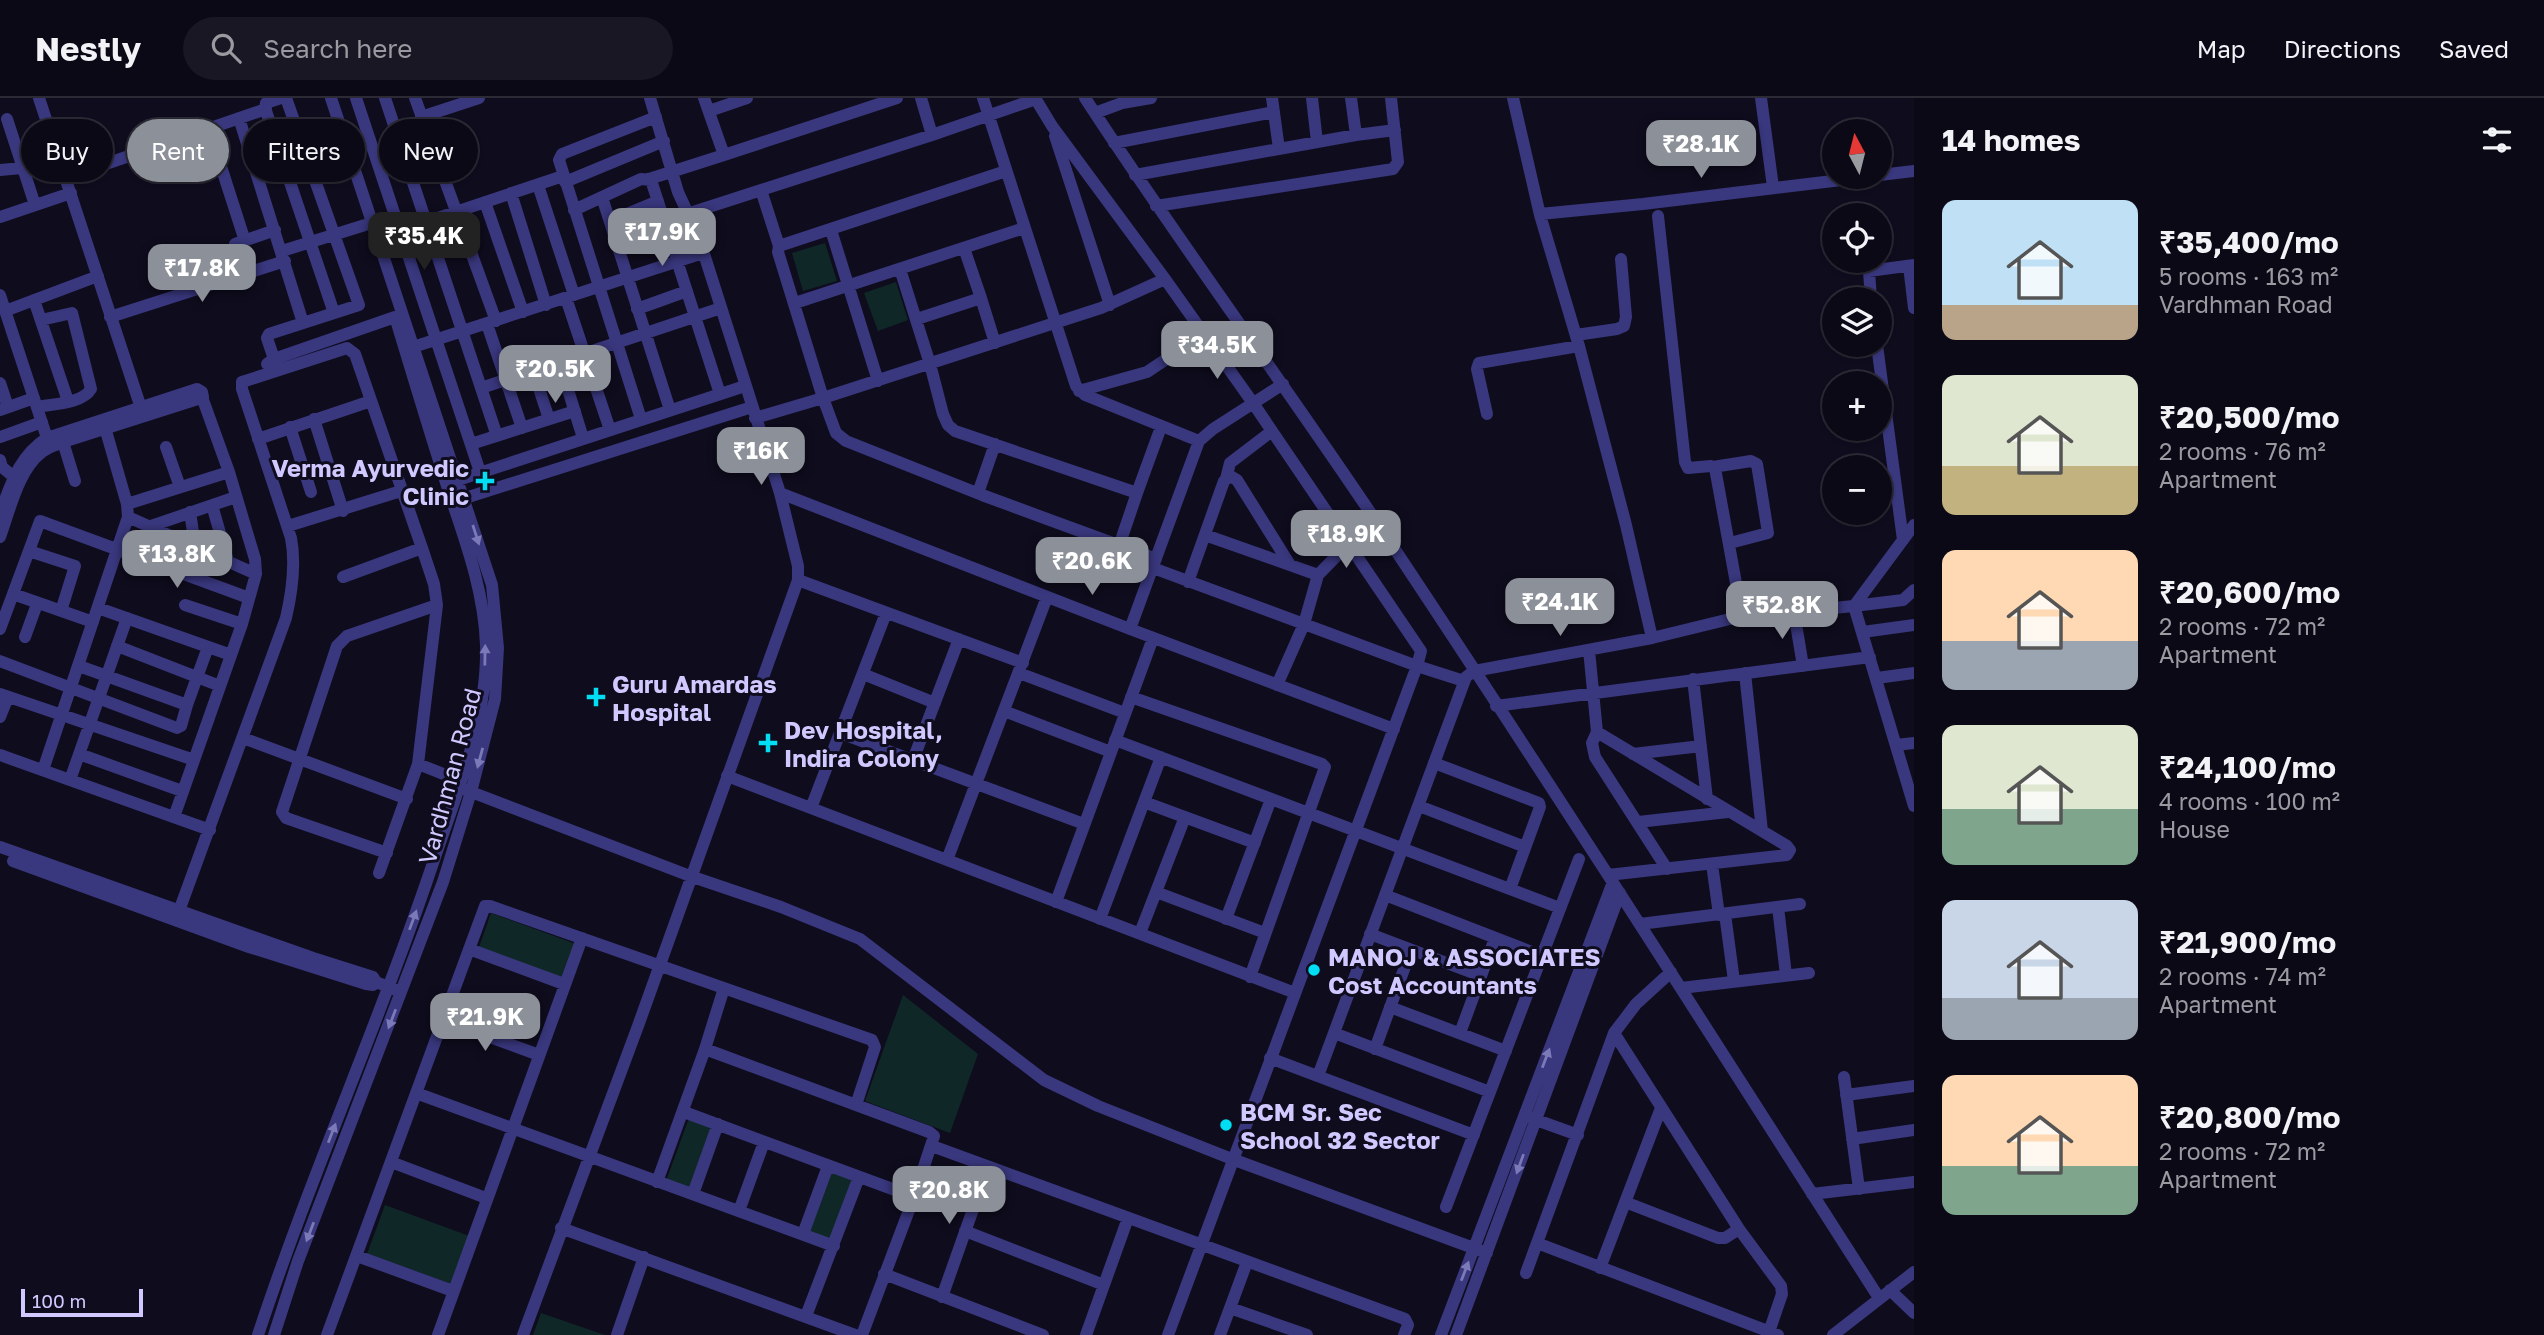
<!DOCTYPE html>
<html lang="en">
<head>
<meta charset="utf-8">
<style>
  body { margin:0; font-family:"Golos Text",sans-serif; background:#191723; color:#f1f3f6; height:100vh; display:flex; flex-direction:column; font-size:26px; white-space:nowrap }
  * { box-sizing:border-box; margin:0 }
  p { font-size:23px; color:#9a9aa1 }
  .icon { flex:none; width:38px; height:38px; fill:none; stroke:currentColor; stroke-width:2; stroke-linecap:round; stroke-linejoin:round }
  .map { position:relative; flex:1; overflow:hidden }
  .drawer { display:flex; flex-direction:column; background:#0b0916; width:630px }
  .drawer>* { flex:none }
  .banner { position:absolute; left:21px; top:21px; width:665px; height:63px; display:flex; gap:14px }
  .needle { width:46px; rotate:353deg }
  .fabs { position:absolute; left:1822px; top:21px; display:grid; gap:14px }
  .fabs a { display:grid; place-items:center; width:70px; height:70px; border-radius:50%; background:#0b0916; box-shadow:0 2px 5px #0004,0 0 0 2px #2b2a35; font-size:35px }
  .scale { position:absolute; left:21px; bottom:18px; width:122px; box-sizing:border-box; padding-left:7px; border:4px solid #cfc9ff; border-top:0; font-size:19px; line-height:24px; white-space:nowrap; color:#cfc9ff; -webkit-text-stroke:5px #0f0c1e; paint-order:stroke }
  .price { position:absolute; translate:-50% -60px; padding:0 16px; border-radius:14px; background:#8c9099; color:#fff; font-size:23px; line-height:46px; filter:drop-shadow(0 2px 4px #0008) }
  .price::after { content:''; position:absolute; left:50%; top:42px; width:21px; height:16px; margin-left:-10px; background:inherit; clip-path:polygon(0 0,100% 0,50% 100%) }
  .price.current { background:#222; color:#fff }
  ul { padding:0; list-style:none }
  li { display:flex; align-items:center; gap:21px; height:175px; padding:0 28px }
  li span { display:grid; place-items:center; flex:none; width:196px; height:140px; border-radius:14px; color:#555 }
  li>.icon { margin-inline-start:auto }
  span .icon { width:84px; height:84px; fill:#fffc; stroke-width:1 }
  li b { font-size:30px }
  h2 { display:flex; justify-content:space-between; align-items:center; height:84px; padding:0 28px; font-size:30px }
  .pill { padding:0 24px; border-radius:32px; background:#0b0916; box-shadow:0 2px 5px #0004,0 0 0 2px #2b2a35; font-size:24px; line-height:63px }
  .pill.current { background:#8c9099; color:#fff }
  header { display:flex; align-items:center; gap:42px; box-sizing:border-box; height:98px; padding:0 35px; background:#0b0916; border-bottom:2px solid #2b2a35 }
  header strong { font-size:33px }
  nav { display:flex; gap:38px; margin-inline-start:auto; font-size:24px }
  .search { width:490px; height:63px; background:#191723; display:flex; align-items:center; gap:18px; box-sizing:border-box; padding:0 24px; border-radius:38px; color:#9a9aa1; font-size:26px }
  main { display:flex; flex:1; min-height:0 }
  .map>svg:first-child { display:block }
  .green { fill:#0f2827 }
  .lines { fill:none; stroke-linecap:round; stroke-linejoin:round }
  .minor { stroke:#39377d; stroke-width:12 }
  .oneway { fill:#7c79b8 }
  .poi-dot { fill:#01ddf3; stroke:#0f0c1e; stroke-width:2.5 }
  .labels { text-anchor:middle; dominant-baseline:central; stroke-width:6; stroke-linejoin:round; paint-order:stroke }
  .poi-label { font-size:24px; font-weight:bold; fill:#cfc9ff; stroke:#0f0c1e; text-anchor:start }
  .street-label { font-size:24px; fill:#cfc9ff; stroke:#0f0c1e }
</style>
</head>
<body>
<header>
<strong>Nestly</strong>
<div class="search"><svg class="icon" aria-label="search" viewBox="0 0 24 24"><circle cx="10" cy="10" r="6"/><path d="M15 15l6 6"/></svg>Search here</div>
<nav><a>Map</a><a>Directions</a><a>Saved</a></nav>
</header>
<main>
<div class="map">
<svg width="1914" height="1237" viewBox="0 0 1914 1237">
  <rect width="100%" height="100%" fill="#0f0c1e"/>
  <path class="green" d="M825,145L837,183L803,193L792,155Z
    M896,184L908,222L878,233L864,195Z
    M491,815L576,846L563,885L477,855Z
    M903,897L978,956L950,1035L865,1003Z
    M689,1020L713,1028L690,1091L666,1083Z
    M830,1073L854,1081L831,1143L808,1134Z
    M385,1107L472,1139L454,1187L367,1156Z
    M541,1215L605,1237H533Z"/>
  <g class="lines">
    <path class="minor" d="M39,0L143,316
      M281,0L266,5L265,10L334,215
      M356,0L480,374
      M385,0L497,338
      M415,0L496,223
      M704,0L724,57L897,0
      M983,0L1076,288L1085,297L1199,343
      M1035,0L1052,28L1165,181L1253,305L1421,553L1417,568L1168,1237
      M1085,0C1180,146 1284,285 1380,429C1550,684 1714,942 1879,1200
      M1272,0L1279,51
      M1312,0L1317,44
      M1513,0L1540,117L1579,248L1626,427L1652,540L1738,519L1854,508L1914,708
      M1761,0L1773,89
      M709,13L747,0
      M1095,15L1122,5L1151,0
      M421,19L479,0
      M239,20L303,225
      M7,21L35,107
      M209,31L245,143
      M932,37L1036,1
      M1356,37L1395,32
      M1055,38L1110,207
      M1114,45L1274,14
      M0,72L22,70
      M1006,73L779,148L778,154L823,300L1101,210L1165,181
      M1135,77L1356,37L1351,0
      M1880,77L1914,73
      M65,80L266,11
      M649,81L724,57
      M565,84L664,43
      M538,87L574,197
      M761,92L779,148
      M511,95L546,207
      M602,99L670,312
      M485,104L523,214
      M1156,108L1393,71L1398,64L1391,0
      M574,112L641,81L651,82L720,296
      M687,116L932,37L921,0
      M1540,116L1643,106L1866,79
      M1658,118L1685,364L1688,370L1711,368L1715,370L1742,518
      M0,119L71,95
      M610,123L658,103
      M831,132L878,283
      M378,140L563,78
      M235,146L275,132
      M282,153L365,127
      M1909,168L1914,210
      M900,171L930,266L943,316L948,327L955,333L1137,395L1161,329
      M0,197L47,340
      M566,200L610,332
      M981,200L995,245
      M1871,201L1869,173L1914,167
      M34,202L68,303
      M795,205L1024,130
      M637,211L687,193
      M5,213L98,178
      M110,219L285,163
      M917,221L981,200L964,150
      M487,226L522,330
      M1576,237L1617,231L1624,228L1626,219L1621,161
      M1877,247L1903,442
      M407,251L703,155
      M274,261L267,240L269,236L359,207L286,0
      M559,263L583,340
      M267,266L274,261L395,219
      M533,272L549,321
      M0,285L8,309
      M481,290L721,210
      M1079,293L1147,274L1204,236
      M202,299L229,374L255,461L256,476
      M37,309C52,306 82,306 91,291L72,215L41,222
      M0,312L34,300
      M1487,316L1477,271L1479,265L1579,248
      M755,320L823,300L836,335L846,343L982,397L1156,461
      M314,321L343,413
      M641,321L559,62L562,56L656,19
      M290,329L311,394
      M0,339L42,324
      M258,341L371,303
      M63,344L75,383
      M471,346L575,313
      M166,349L180,389
      M0,362L2,369L14,379
      M1713,369L1751,363L1757,366L1768,435L1730,445
      M1226,381L1230,365L1272,333
      M458,382L745,288
      M780,395L1130,531L1394,631
      M978,395L995,346
      M459,402L752,309
      M127,406L229,374
      M212,407L228,463
      M190,414L193,434L201,451
      M0,415C11,386 19,358 47,340L197,291L202,294L203,299L201,300L63,344C56,347 48,349 42,354C18,372 10,412 0,439
      M128,419L256,476L242,526L174,719
      M151,428L236,399
      M288,428L401,393
      M1205,437L1318,477L1304,526L1277,587
      M1119,448L1137,395
      M29,453L75,468L61,513
      M1153,470L1417,568L1464,583
      M1318,477L1349,445
      M343,479L422,450
      M798,482L1023,565
      M1188,484L1224,383L1230,378L1237,382L1290,467
      M13,496L93,524
      M185,507L242,526
      M1854,508L1914,427
      M1854,508L1903,502L1914,492
      M98,510L231,557
      M1794,514L1803,568
      M0,531L40,423L249,500
      M1130,531L1199,343L1213,331L1283,286
      M1863,534L1914,527
      M25,539L37,506
      M117,548L220,588
      M1589,552L1597,634L1787,748L1790,752L1787,757L1608,777
      M0,563L177,630L181,628L187,607L79,568
      M1019,575L1125,615
      M1745,575L1762,733
      M863,576L935,605
      M1877,580L1914,575
      M1693,581L1707,701
      M0,596L194,662
      M1131,599L1322,666L1325,669L1250,879
      M187,607L208,549
      M1496,608L1870,559
      M1004,613L1111,654
      M0,619L8,599
      M1597,634L1592,645L1595,659L1667,771
      M840,635L1084,726
      M243,640L407,701
      M1115,642L1560,810
      M1896,647L1914,645
      M79,656L182,693
      M1633,656L1701,648
      M0,657L210,732
      M913,662L959,541
      M1434,665L1539,705L1540,709L1510,791
      M418,666L461,683
      M43,672L128,419L127,406L104,326
      M727,678L1295,895
      M70,682L127,520
      M466,692L690,778L781,809L860,841L1044,982L1098,1008L1232,1061L1487,1155
      M1144,704L1255,745
      M1419,708L1525,749
      M811,710L886,515
      M1638,724L1728,714
      M0,749L313,860L373,879L376,884L396,892
      M387,755L286,720L282,714L337,548L347,538L437,507
      M947,762L1047,499
      M13,763L249,849L366,886L373,887L376,884
      M1712,766L1719,817
      M1156,794L1265,835
      M1385,797L1542,858
      M1056,804L1153,540
      M1778,809L1786,877
      M179,813L286,520C292,494 296,466 291,440L242,291V284L347,250L355,256L422,450L434,486L437,507L418,666L379,775
      M1725,816L1734,883
      M1100,821L1161,659
      M1226,821L1271,701
      M1640,826L1800,806
      M1140,835L1185,719
      M1370,836L1481,878
      M469,851L564,886
      M724,890L705,951L929,1034L934,1038L914,1099L862,1237
      M1681,890L1809,875
      M1390,909L1506,953
      M443,922L539,957
      M1334,935L1490,994
      M1460,935L1495,840
      M1614,935L1636,906L1671,874
      M1375,951L1411,852
      M1270,960L1474,1037
      M1318,978L1466,579L1474,573L1652,540
      M1844,979L1859,1091
      M416,995L834,1148
      M1846,997L1914,988
      M684,1014L914,1099
      M1531,1020L1578,1037
      M1852,1041L1914,1032
      M932,1048L1405,1221L1408,1227L1404,1237
      M391,1064L486,1100
      M657,1084L705,951
      M693,1096L718,1026
      M1812,1096L1914,1084
      M1625,1104L1718,1140H1725L1739,1131
      M1446,1109L1579,761
      M739,1113L764,1044
      M561,1130L855,1237
      M965,1133L1104,1187
      M803,1136L828,1068
      M1537,1145L1778,1237
      M357,1158L453,1193
      M1600,1170L1661,1010
      M1526,1175L1614,935L1739,1131L1781,1188L1782,1196L1769,1234
      M884,1176L1043,1237
      M1890,1192L1914,1215
      M942,1199L988,1069
      M1230,1210L1307,1237
      M806,1218L859,1079
      M258,1237C311,1076 381,921 435,759C458,692 488,619 486,547C484,492 465,442 448,391C430,335 413,278 396,222
      M274,1237L298,1163L443,784L471,694L495,601L498,550L492,487L331,0
      M327,1237L485,808H490L872,942L875,949L856,1007
      M438,1237L582,840
      M523,1237L638,928L798,482V468L780,395L699,140L678,94L650,0
      M617,1237L644,1159
      M1086,1237L1128,1120
      M1220,1237L1247,1164
      M1441,1237L1613,784
      M1456,1237L1620,795
      M1833,1237L1914,1174"/>
  </g>
  <defs><path id="oneway-solid" d="M-6-.8H1V-3.2L6.5 0L1 3.2V.8H-6Z" transform="scale(1.75)"/></defs>
  <g class="oneway">
    <use href="#oneway-solid" transform="translate(476 437) rotate(72)"/>
    <use href="#oneway-solid" transform="translate(485 557) rotate(-89)"/>
    <use href="#oneway-solid" transform="translate(480 660) rotate(105)"/>
    <use href="#oneway-solid" transform="translate(413 822) rotate(-70)"/>
    <use href="#oneway-solid" transform="translate(392 921) rotate(111)"/>
    <use href="#oneway-solid" transform="translate(1546 960) rotate(-69)"/>
    <use href="#oneway-solid" transform="translate(332 1035) rotate(-69)"/>
    <use href="#oneway-solid" transform="translate(1520 1066) rotate(110)"/>
    <use href="#oneway-solid" transform="translate(310 1134) rotate(111)"/>
    <use href="#oneway-solid" transform="translate(1465 1173) rotate(-69)"/>
  </g>
  <g class="poi-dot">
    <path d="M481.5 372.5h7v7h7v7h-7v7h-7v-7h-7v-7h7z"/>
    <path d="M592.5 588.5h7v7h7v7h-7v7h-7v-7h-7v-7h7z"/>
    <path d="M764.5 634.5h7v7h7v7h-7v7h-7v-7h-7v-7h7z"/>
    <circle cx="1314" cy="872" r="7"/>
    <circle cx="1226" cy="1027" r="7"/>
  </g>
  <g class="labels">
    <g class="poi-label">
      <text x="469" y="369" text-anchor="end">Verma Ayurvedic<tspan x="469" dy="28">Clinic</tspan></text>
      <text x="612" y="585">Guru Amardas<tspan x="612" dy="28">Hospital</tspan></text>
      <text x="784" y="631">Dev Hospital,<tspan x="784" dy="28">Indira Colony</tspan></text>
      <text x="1328" y="858">MANOJ &amp; ASSOCIATES<tspan x="1328" dy="28">Cost Accountants</tspan></text>
      <text x="1240" y="1013">BCM Sr. Sec<tspan x="1240" dy="28">School 32 Sector</tspan></text>
    </g>
    <g class="street-label">
      <text transform="translate(449 678) rotate(-75)">Vardhman Road</text>
    </g>
  </g>
</svg>
<div class="fabs">
<a><svg class="needle" viewBox="-14 -14 28 28"><path d="M0-13l5 13h-10z" fill="#e53935"/><path d="M0 13l5-13h-10z" fill="#9a9aa1"/></svg></a>
<a><svg class="icon" aria-label="locate" viewBox="0 0 24 24"><circle cx="12" cy="12" r="6"/><path d="M12 2v4M12 18v4M2 12h4M18 12h4"/></svg></a>
<a><svg class="icon" aria-label="layers" viewBox="0 0 24 24"><path d="M12 4l9 5-9 5-9-5zM3 14l9 5 9-5"/></svg></a>
<a>+</a>
<a>−</a>
</div>
<div class="scale">100 m</div>
<b class="price" style="left:1701px;top:82px">₹28.1K</b>
<b class="price" style="left:662px;top:170px">₹17.9K</b>
<b class="price current" style="left:424px;top:174px">₹35.4K</b>
<b class="price" style="left:202px;top:206px">₹17.8K</b>
<b class="price" style="left:1217px;top:283px">₹34.5K</b>
<b class="price" style="left:555px;top:307px">₹20.5K</b>
<b class="price" style="left:761px;top:389px">₹16K</b>
<b class="price" style="left:1346px;top:472px">₹18.9K</b>
<b class="price" style="left:177px;top:492px">₹13.8K</b>
<b class="price" style="left:1092px;top:499px">₹20.6K</b>
<b class="price" style="left:1560px;top:540px">₹24.1K</b>
<b class="price" style="left:1782px;top:543px">₹52.8K</b>
<b class="price" style="left:485px;top:955px">₹21.9K</b>
<b class="price" style="left:949px;top:1128px">₹20.8K</b>
<div class="banner">
<a class="pill">Buy</a>
<a class="pill current">Rent</a>
<a class="pill">Filters</a>
<a class="pill">New</a>
</div>
</div>
<section class="drawer">
<h2>14 homes<svg class="icon" aria-label="filters" viewBox="0 0 24 24"><path d="M4 7h16M4 17h16"/><circle cx="9" cy="7" r="2"/><circle cx="15" cy="17" r="2"/></svg></h2>
<ul>
<li><span style="background:linear-gradient(#bfe0f5 75%,#b9a48a 0)"><svg class="icon" aria-label="home" viewBox="0 0 24 24"><path d="M3 11l9-7 9 7M6 9v11h12V9"/></svg></span><div><b>₹35,400/mo</b><p>5 rooms · 163 m²</p><p>Vardhman Road</p></div></li>
<li><span style="background:linear-gradient(#dfe7d0 65%,#c2b280 0)"><svg class="icon" aria-label="home" viewBox="0 0 24 24"><path d="M3 11l9-7 9 7M6 9v11h12V9"/></svg></span><div><b>₹20,500/mo</b><p>2 rooms · 76 m²</p><p>Apartment</p></div></li>
<li><span style="background:linear-gradient(#ffd9b3 65%,#9aa5b1 0)"><svg class="icon" aria-label="home" viewBox="0 0 24 24"><path d="M3 11l9-7 9 7M6 9v11h12V9"/></svg></span><div><b>₹20,600/mo</b><p>2 rooms · 72 m²</p><p>Apartment</p></div></li>
<li><span style="background:linear-gradient(#dfe7d0 60%,#7fa58c 0)"><svg class="icon" aria-label="home" viewBox="0 0 24 24"><path d="M3 11l9-7 9 7M6 9v11h12V9"/></svg></span><div><b>₹24,100/mo</b><p>4 rooms · 100 m²</p><p>House</p></div></li>
<li><span style="background:linear-gradient(#c9d6e8 70%,#9aa5b1 0)"><svg class="icon" aria-label="home" viewBox="0 0 24 24"><path d="M3 11l9-7 9 7M6 9v11h12V9"/></svg></span><div><b>₹21,900/mo</b><p>2 rooms · 74 m²</p><p>Apartment</p></div></li>
<li><span style="background:linear-gradient(#ffd9b3 65%,#7fa58c 0)"><svg class="icon" aria-label="home" viewBox="0 0 24 24"><path d="M3 11l9-7 9 7M6 9v11h12V9"/></svg></span><div><b>₹20,800/mo</b><p>2 rooms · 72 m²</p><p>Apartment</p></div></li>
</ul>
</section>
</main>
</body>
</html>
